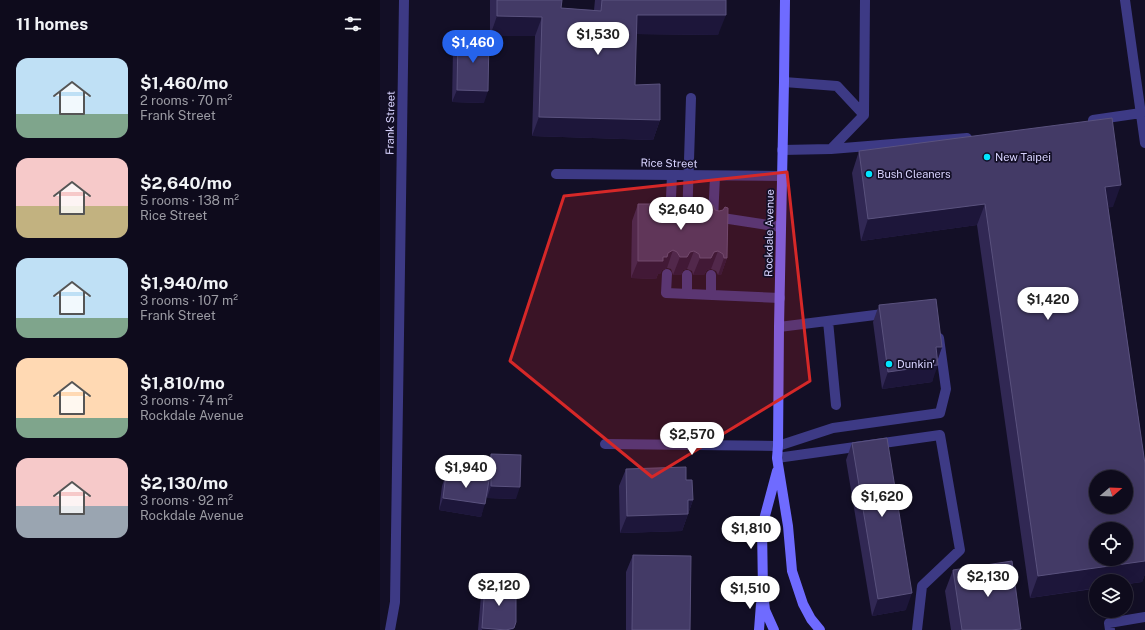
<!DOCTYPE html>
<html lang="en">
<head>
<meta charset="utf-8">
<style>
  body { margin:0; font-family:"Public Sans",sans-serif; background:#1c1929; color:#f1f3f6; height:100vh; display:flex; flex-direction:column; font-size:15px; white-space:nowrap }
  * { box-sizing:border-box; margin:0 }
  p { font-size:13px; color:#9b9ba3 }
  .icon { flex:none; width:22px; height:22px; fill:none; stroke:currentColor; stroke-width:2; stroke-linecap:round; stroke-linejoin:round }
  .map { position:relative; flex:1; overflow:hidden }
  .drawer { display:flex; flex-direction:column; background:#0e0b1c; width:380px }
  .drawer>* { flex:none }
  .needle { width:26px; rotate:71deg }
  .fabs { position:absolute; left:709px; top:470px; display:grid; gap:8px }
  .fabs a { display:grid; place-items:center; width:44px; height:44px; border-radius:50%; background:#0e0b1c; box-shadow:0 4px 16px #0002,0 0 0 1px #2e2b3b; font-size:20px }
  .price { position:absolute; translate:-50% -34px; padding:0 9px; border-radius:14px; background:#fff; color:#222; font-size:13px; line-height:26px; filter:drop-shadow(0 1px 2px #0008) }
  .price::after { content:''; position:absolute; left:50%; top:24px; width:12px; height:9px; margin-left:-6px; background:inherit; clip-path:polygon(0 0,100% 0,50% 100%) }
  .price.on { background:#2563eb; color:#fff }
  ul { padding:0; list-style:none }
  li { display:flex; align-items:center; gap:12px; height:100px; padding:0 16px }
  li span { display:grid; place-items:center; flex:none; width:112px; height:80px; border-radius:12px; color:#555 }
  li>.icon { margin-inline-start:auto }
  span .icon { width:48px; height:48px; fill:#fffc; stroke-width:1 }
  li b { font-size:17px }
  h2 { display:flex; justify-content:space-between; align-items:center; height:48px; padding:0 16px; font-size:17px }
  main { display:flex; flex:1; min-height:0 }
  .map>svg:first-child { display:block }
  .lines { fill:none; stroke-linecap:round; stroke-linejoin:round }
  .lane { stroke:#3d3a85; stroke-width:10 }
  .street { stroke:#3d3a85; stroke-width:10 }
  .secondary { stroke:#6f6bff; stroke-width:10 }
  .wall { fill:#312854 }
  .shaded-wall { fill:#1d163a }
  .building { fill:#433a66; stroke:#5a527e; fill-rule:evenodd }
  .marked { fill:#d62828; fill-opacity:0.2; stroke:#d62828; stroke-width:3; stroke-linejoin:round }
  .poi-dot { fill:#00e5ff; stroke:#130f26; stroke-width:1.5 }
  .labels { text-anchor:middle; dominant-baseline:central; stroke-width:3.5; stroke-linejoin:round; paint-order:stroke }
  .street-label { font-size:11px; fill:#d9d4ff; stroke:#130f26 }
  .poi-label { font-size:11px; fill:#d9d4ff; stroke:#130f26; text-anchor:start }
</style>
</head>
<body>
<main>
<section class="drawer">
<h2>11 homes<svg class="icon" aria-label="filters" viewBox="0 0 24 24"><path d="M4 7h16M4 17h16"/><circle cx="9" cy="7" r="2"/><circle cx="15" cy="17" r="2"/></svg></h2>
<ul>
<li><span style="background:linear-gradient(#bfe0f5 70%,#7fa58c 0)"><svg class="icon" aria-label="home" viewBox="0 0 24 24"><path d="M3 11l9-7 9 7M6 9v11h12V9"/></svg></span><div><b>$1,460/mo</b><p>2 rooms · 70 m²</p><p>Frank Street</p></div></li>
<li><span style="background:linear-gradient(#f6c9c9 60%,#c2b280 0)"><svg class="icon" aria-label="home" viewBox="0 0 24 24"><path d="M3 11l9-7 9 7M6 9v11h12V9"/></svg></span><div><b>$2,640/mo</b><p>5 rooms · 138 m²</p><p>Rice Street</p></div></li>
<li><span style="background:linear-gradient(#bfe0f5 75%,#7fa58c 0)"><svg class="icon" aria-label="home" viewBox="0 0 24 24"><path d="M3 11l9-7 9 7M6 9v11h12V9"/></svg></span><div><b>$1,940/mo</b><p>3 rooms · 107 m²</p><p>Frank Street</p></div></li>
<li><span style="background:linear-gradient(#ffd9b3 75%,#7fa58c 0)"><svg class="icon" aria-label="home" viewBox="0 0 24 24"><path d="M3 11l9-7 9 7M6 9v11h12V9"/></svg></span><div><b>$1,810/mo</b><p>3 rooms · 74 m²</p><p>Rockdale Avenue</p></div></li>
<li><span style="background:linear-gradient(#f6c9c9 60%,#9aa5b1 0)"><svg class="icon" aria-label="home" viewBox="0 0 24 24"><path d="M3 11l9-7 9 7M6 9v11h12V9"/></svg></span><div><b>$2,130/mo</b><p>3 rooms · 92 m²</p><p>Rockdale Avenue</p></div></li>
</ul>
</section>
<div class="map">
<svg width="765" height="630" viewBox="0 0 765 630">
  <rect width="100%" height="100%" fill="#130f26"/>
  <g class="lines">
    <path class="lane" d="M745,0L765,143
      M404,82L457,86L484,115
      M713,120L761,113
      M451,149L587,138
      M402,150L451,149L484,115L485,0
      M336,217L401,227
      M333,220L335,176
      M290,221L292,175
      M307,222L311,98
      M287,274L286,293L400,298
      M307,294V275
      M331,295V275
      M448,321L456,405
      M399,327L503,314
      M398,446L453,428L560,413L566,389L559,338
      M397,458L560,435L580,550L542,586L537,630
      M730,630L729,623L765,617"/>
    <path class="street" d="M176,174L402,176
      M225,444L398,446
      M10,630L15,602L24,0"/>
    <path class="secondary" d="M405,0L404,82L399,327L398,446L397,458L408,526L412,571L423,604L431,619L440,630
      M379,630L381,604
      M394,630L385,610L383,592L382,527L397,471"/>
  </g>
  <path class="wall" d="M110,0H182L181,8L214,10L215,0H346L338,35L256,34L255,85L280,120L273,140L152,136L155,36H110Z
    M78,37L104,103L72,102L73,49Z
    M479,151L733,207H728L765,464V574L762,582L650,598L597,225L481,241L472,173Z
    M258,204L291,208L296,211L308,208L347,258L341,275H338L336,271L331,269L327,270L324,275H313L312,271L307,269L303,270L301,275H293L291,269L287,268L282,270L280,274H278L276,279L251,278L252,221Z
    M499,305L562,347L558,359L552,382L502,389L493,322Z
    M472,443L526,610L492,616L466,460Z
    M111,454L136,499L107,498V491L101,517L59,510L62,486L66,474L107,480V466Z
    M246,469L306,480L313,500L302,531L240,533L239,486Z
    M253,555L310,630H246V572Z
    M573,570L641,630H571L565,591Z
    M105,584L133,630H98L101,596Z"/>
  <path class="shaded-wall" d="M257,15H346L338,35L250,34Z
    M117,16L162,17L155,36H110Z
    M77,90L108,91L104,103L72,102Z
    M159,117L280,120L273,140L152,136Z
    M741,185L733,207L717,209L725,187Z
    M605,204L597,225L481,241L488,219Z
    M293,250L287,268L282,270L280,274H278L276,279L251,278L258,261L283,257L288,253Z
    M314,251L307,269L303,270L301,275H293L300,257L310,252Z
    M338,251L331,269L327,270L324,275H313L320,258Z
    M344,258H347L341,275H338Z
    M556,347H562L556,364Z
    M558,365L552,382L502,389L508,372Z
    M111,486L140,487L136,499L107,498Z
    M63,498L105,504L101,517L59,510Z
    M308,500H313L302,531L240,533L247,516Z
    M765,561V574L762,582L746,584V581H716V588L650,598L658,576Z
    M532,593L526,610L492,616L498,599Z
    M136,622L133,630H102V628Z"/>
  <path class="building" d="M117,0H182L181,8L221,11L222,0H346V15H257L255,85L280,84V120L159,117L162,17L117,16Z
    M78,37L109,38L108,91L77,90Z
    M732,118L741,185L725,187L765,464V561L658,576L605,204L488,219L479,151ZM716,477H746V507H716ZM716,529H746V559H716Z
    M258,204H290L291,208L296,211L301,209L303,205H307L308,208L313,211L317,210L320,205H333L335,210L339,211L343,210L345,207L348,208L347,258H344L343,254L338,251L334,252L331,258H320L319,254L314,251L310,252L307,257H300L297,252L293,250L288,253L287,257H283V261H258Z
    M556,299L562,347H556L558,365L508,372L499,305Z
    M507,438L532,593L498,599L472,443Z
    M111,454L141,455L140,487L111,486Z
    M306,467V480H312L313,500H308V514L247,516L246,469Z
    M66,474L109,480L105,504L63,498Z
    M253,555L311,556L310,630H252Z
    M632,561L641,629L631,630H582L573,570Z
    M105,584L131,585L136,593V622L134,628L126,630L102,628Z"/>
  <path class="marked" d="M407,172L430,381L272,477L130,361L184,196Z"/>
  <g class="poi-dot">
    <circle cx="607" cy="157" r="4"/>
    <circle cx="489" cy="174" r="4"/>
    <circle cx="509" cy="364" r="4"/>
  </g>
  <g class="labels">
    <g class="street-label">
      <text transform="translate(10 123) rotate(-89)">Frank Street</text>
      <text transform="translate(289 163) rotate(1)">Rice Street</text>
      <text transform="translate(389 233) rotate(-89)">Rockdale Avenue</text>
    </g>
    <g class="poi-label">
      <text x="615" y="157">New Taipei</text>
      <text x="497" y="174">Bush Cleaners</text>
      <text x="517" y="364">Dunkin'</text>
    </g>
  </g>
</svg>
<div class="fabs">
<a><svg class="needle" viewBox="-14 -14 28 28"><path d="M0-13l5 13h-10z" fill="#e53935"/><path d="M0 13l5-13h-10z" fill="#9b9ba3"/></svg></a>
<a><svg class="icon" aria-label="locate" viewBox="0 0 24 24"><circle cx="12" cy="12" r="6"/><path d="M12 2v4M12 18v4M2 12h4M18 12h4"/></svg></a>
<a><svg class="icon" aria-label="layers" viewBox="0 0 24 24"><path d="M12 4l9 5-9 5-9-5zM3 14l9 5 9-5"/></svg></a>
</div>
<b class="price" style="left:218px;top:56px">$1,530</b>
<b class="price on" style="left:93px;top:64px">$1,460</b>
<b class="price" style="left:301px;top:231px">$2,640</b>
<b class="price" style="left:668px;top:321px">$1,420</b>
<b class="price" style="left:312px;top:456px">$2,570</b>
<b class="price" style="left:86px;top:489px">$1,940</b>
<b class="price" style="left:502px;top:518px">$1,620</b>
<b class="price" style="left:371px;top:550px">$1,810</b>
<b class="price" style="left:608px;top:598px">$2,130</b>
<b class="price" style="left:119px;top:607px">$2,120</b>
<b class="price" style="left:370px;top:610px">$1,510</b>
</div>
</main>
</body>
</html>
